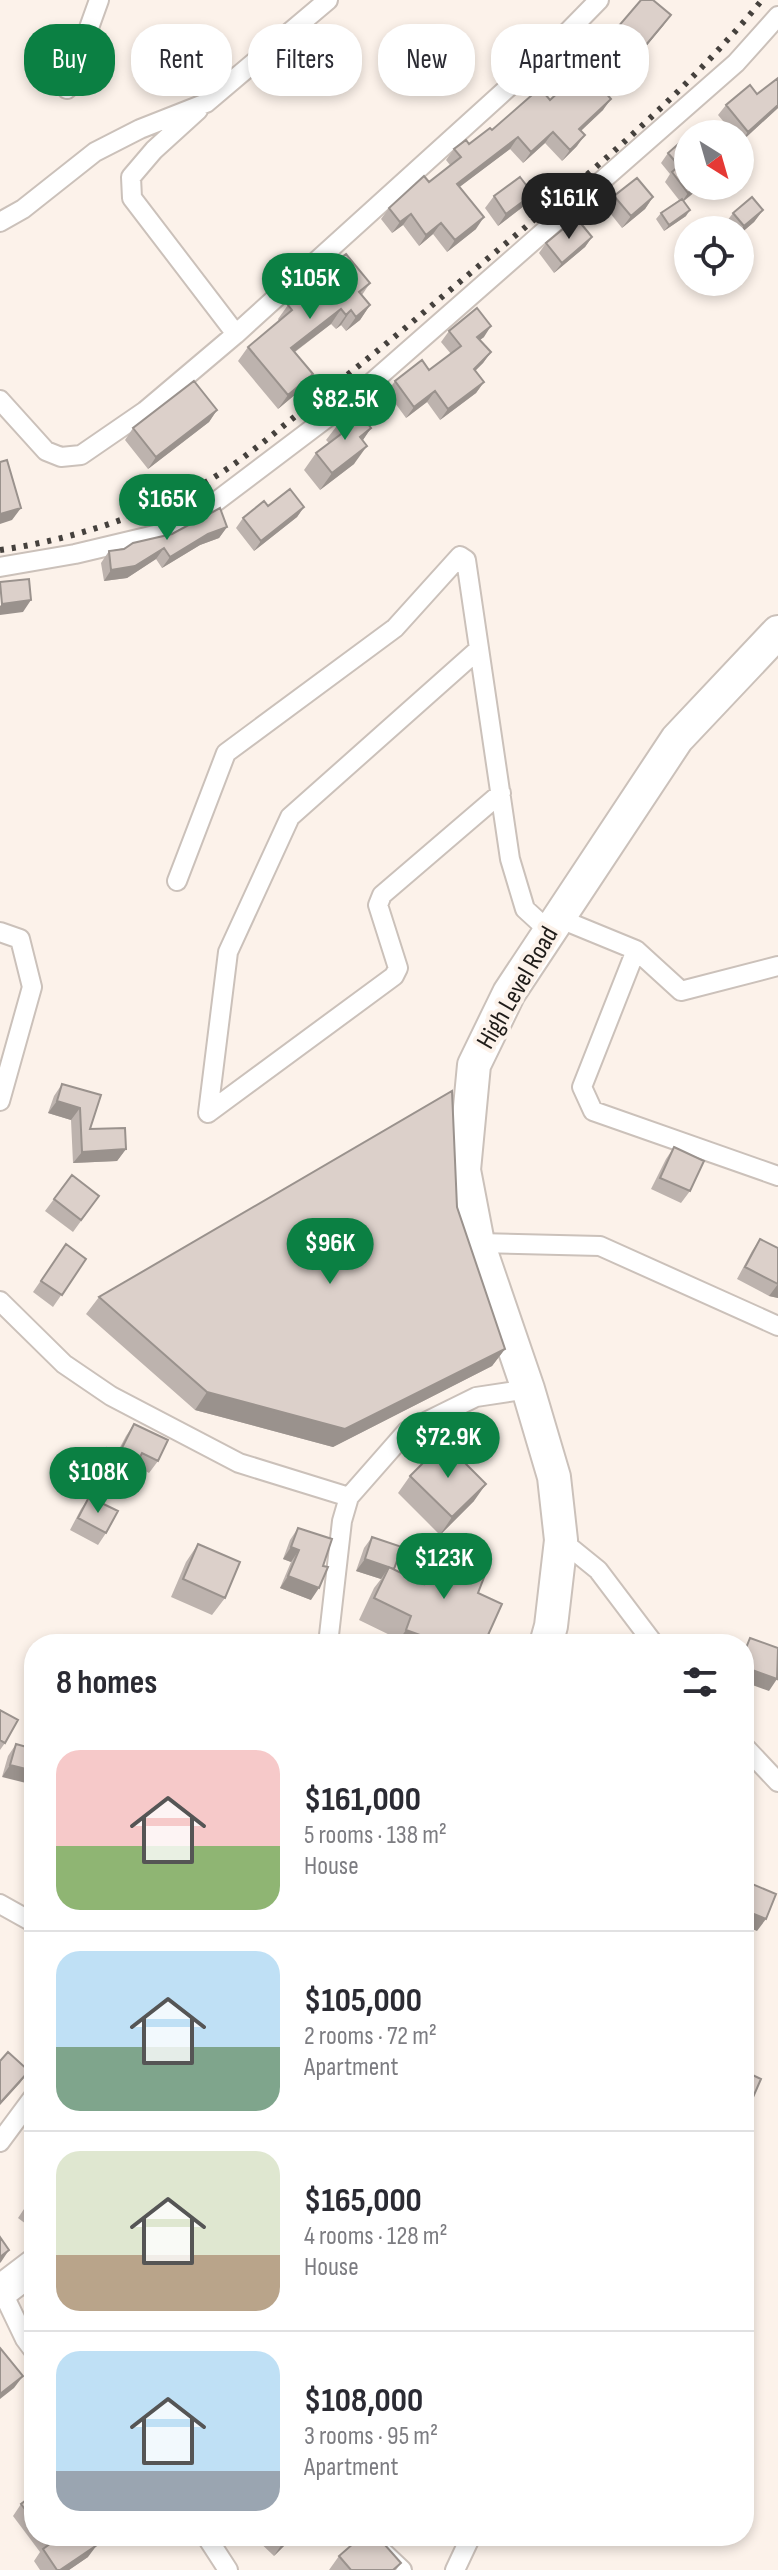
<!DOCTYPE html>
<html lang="en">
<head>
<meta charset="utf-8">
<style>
  body { margin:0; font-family:"Sofia Sans Condensed",sans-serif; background:#f7f7f7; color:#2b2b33; height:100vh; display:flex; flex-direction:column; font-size:30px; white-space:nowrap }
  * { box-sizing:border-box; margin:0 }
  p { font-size:26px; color:#7c7c81 }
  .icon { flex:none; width:44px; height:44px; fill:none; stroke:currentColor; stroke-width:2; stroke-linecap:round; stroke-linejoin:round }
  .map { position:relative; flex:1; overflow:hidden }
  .details { position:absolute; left:24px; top:1634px; width:730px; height:912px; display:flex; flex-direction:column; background:#fff; border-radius:32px; box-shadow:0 4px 12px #0003 }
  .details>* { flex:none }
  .guide { position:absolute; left:24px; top:24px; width:730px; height:72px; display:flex; gap:16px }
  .needle { width:52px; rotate:143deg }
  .tools { position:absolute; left:674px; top:120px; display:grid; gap:16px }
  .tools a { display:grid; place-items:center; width:80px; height:80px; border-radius:50%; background:#fff; box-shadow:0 4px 12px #0003; font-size:40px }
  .price { position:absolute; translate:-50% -68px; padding:0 18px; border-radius:28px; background:#0b8043; color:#fff; font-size:26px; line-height:52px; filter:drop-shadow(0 2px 4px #0008) }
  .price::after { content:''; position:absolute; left:50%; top:48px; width:24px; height:18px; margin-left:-12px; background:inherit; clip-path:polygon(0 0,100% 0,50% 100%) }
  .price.selected { background:#222; color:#fff }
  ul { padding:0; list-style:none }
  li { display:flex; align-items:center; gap:24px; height:200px; padding:0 32px }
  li+li { border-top:2px solid #e1e1e2 }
  li span { display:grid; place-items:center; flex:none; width:224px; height:160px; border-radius:24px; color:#555 }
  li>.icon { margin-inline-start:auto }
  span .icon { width:96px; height:96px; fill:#fffc; stroke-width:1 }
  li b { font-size:34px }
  h2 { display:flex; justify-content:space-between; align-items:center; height:96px; padding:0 32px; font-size:34px }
  .pill { padding:0 28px; border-radius:32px; background:#fff; box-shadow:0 4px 12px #0003; font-size:28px; line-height:72px }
  .pill.selected { background:#0b8043; color:#fff }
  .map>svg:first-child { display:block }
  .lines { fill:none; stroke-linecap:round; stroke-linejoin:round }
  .street-casing { stroke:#cbc1ba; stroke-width:22 }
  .highway-casing { stroke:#cbc1ba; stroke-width:36 }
  .street { stroke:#fff; stroke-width:18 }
  .highway { stroke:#fff; stroke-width:32 }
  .rail { stroke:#45413d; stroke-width:6; stroke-dasharray:4 8; stroke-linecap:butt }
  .wall { fill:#bdb3ae }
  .shaded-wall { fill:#9a928d }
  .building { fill:#dcd0ca; stroke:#9a928d; stroke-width:2 }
  .labels { text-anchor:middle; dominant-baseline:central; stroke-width:8; stroke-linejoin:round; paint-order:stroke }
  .street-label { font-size:26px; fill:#1f1c19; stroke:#fcf2ea }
</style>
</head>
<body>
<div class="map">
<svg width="778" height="2570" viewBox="0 0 778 2570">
  <rect width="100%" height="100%" fill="#fcf2ea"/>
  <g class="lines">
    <g class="street-casing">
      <path id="street" d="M67,89L99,0
        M198,110L154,150L131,177L132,198L236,334
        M0,222L23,209L95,152L140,129L206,103L328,0
        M0,400L46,451L61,457L81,455L145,411L236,334L554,46L599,0
        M0,567L75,554L159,534L197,516L361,392L736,63L778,16
        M177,881L226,753L395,628L460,556L466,560L510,859L525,909L549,931
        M558,918L636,950L681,991L778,966
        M0,932L20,939L32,987L0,1101
        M636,950L582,1087L593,1111L778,1176
        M208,1113L228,952L290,817L479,649
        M208,1113L394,976L398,968L378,905L382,895L501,793
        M478,1243L600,1246L778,1326
        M0,1301L64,1364L111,1396L239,1463L349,1497
        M561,1540L598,1570L654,1644
        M328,1644L342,1521L349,1497L407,1431L476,1397L528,1389
        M744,1746L778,1782
        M0,1904L34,1923
        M0,2142L34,2096
        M2,2291L25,2339L34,2351
        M206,2536L228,2570
        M366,2536L402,2570
        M455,2570L471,2536"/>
    </g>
    <g class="highway-casing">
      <path id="highway" d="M546,1644L551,1626L561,1540L554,1477L528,1389L478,1243L464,1170L474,1065L509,993L677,739L778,632
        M0,2292L34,2266"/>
    </g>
    <use href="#street" class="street"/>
    <use href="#highway" class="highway"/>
    <path class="rail" d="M0,550C65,541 137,518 195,488C232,469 266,440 298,414C342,379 387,344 430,307C544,210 666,117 762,0"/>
  </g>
  <path class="wall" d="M671,15L631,65L634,68L626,79L607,95L603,110L581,131L577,146L562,161L545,143L523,163L510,149L459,187L476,229L447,252L433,234L419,246L403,225L392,233L381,219L389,208L429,182L450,165L446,160L454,149L469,144L492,130L550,100L577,75L566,63L574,52L606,41Z
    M778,78V108L741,142L740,134H734L718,115L726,105L757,94Z
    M683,140L688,186H702L684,201L686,216L664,231L656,219L661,213L679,200L665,182L670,174L661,163L668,153Z
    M533,194L524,206L498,226L485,208L494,196Z
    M614,196L653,197L645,209L622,228L606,208Z
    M763,210L754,222L740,234V230H728L724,225L733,213Z
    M565,231L592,237L585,247L554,273L539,253L546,243Z
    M315,277L370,283L362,295L370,305L360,320L346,331L341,325L336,329L331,324L295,352L313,374L303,388L278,409L238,361L248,347L279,321L278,319L288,305L305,291Z
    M449,331L484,337L480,340L491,352L483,363L475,371L484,382L476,393L440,420L427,402L406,418L387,392L395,381L429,370L451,354L441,342Z
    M217,410L209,422L148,469L125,440L133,428Z
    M339,423L371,428L362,441L354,464L320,490L304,470L316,453L329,443L326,440Z
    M268,506L304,507L297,517L254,551L236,528L243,518Z
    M227,527L219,538L200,545L162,568L156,559L127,578L104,581L101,563L109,551Z
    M62,1084L101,1095L90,1129L126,1149L117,1161L73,1163L71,1120L48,1113L54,1096Z
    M674,1147L690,1191L681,1203L651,1189L666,1159Z
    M72,1175L99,1196L73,1232L45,1211Z
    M760,1239L778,1248V1298L769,1296L737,1279L752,1251Z
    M66,1244L86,1259L53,1307L33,1292Z
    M99,1297L505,1349L492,1366L333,1447L195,1410L86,1314Z
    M134,1424L158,1461L149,1473L136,1466L129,1479L121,1491L91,1476L99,1459L107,1448L117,1453L126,1436Z
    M410,1476L474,1501L440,1535L398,1493Z
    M89,1497L106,1533L98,1545L70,1530L81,1509Z
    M298,1528L311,1600L280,1588L291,1562L283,1559L290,1540Z
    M372,1537L394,1569L418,1581L422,1570L437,1548L478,1593L484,1644H394L396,1638L359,1620L374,1588L381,1579L356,1571L364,1548Z
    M198,1544L225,1598L212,1615L171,1597L186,1562Z
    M0,1710L5,1743L0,1750Z
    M16,1744L34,1749L2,1777L8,1756Z
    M34,2200V2230L18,2218L26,2206Z
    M34,2494V2536H91L88,2557L69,2570H40L34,2561L40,2552L13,2516L21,2504Z
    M253,2536H294L274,2556Z
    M538,2536H559L552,2546Z
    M339,2556L401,2563L396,2570H329Z"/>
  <path class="shaded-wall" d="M671,15L663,26L622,75L630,64Z
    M634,68L626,79L597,104L605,92Z
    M611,99L603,110L571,140L579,129Z
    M778,105V108L741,142L748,132Z
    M553,132L545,143L523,163L531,152Z
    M585,135L577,146L562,161L570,150Z
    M518,137L510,149L449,195L457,184Z
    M697,186H702L681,203L688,193Z
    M533,194L524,206L498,226L506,214Z
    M653,197L645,209L622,228L631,216Z
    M690,210L686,216L664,231L669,225Z
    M763,210L754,222L740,234V231L744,226Z
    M411,214L403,225L392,233L400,222Z
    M484,217L476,229L447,252L455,240Z
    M441,223L433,234L419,246L426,235Z
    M592,237L585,247L554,273L562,263Z
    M370,305L360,320L346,331L356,317Z
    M341,309L331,324L281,362L291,348Z
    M351,310L341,325L336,329L346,315Z
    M491,326L484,337L469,348L477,337Z
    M491,352L483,363L466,380L474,369Z
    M313,374L303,388L278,409L288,395Z
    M484,382L476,393L440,420L448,409Z
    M435,391L427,402L406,418L414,407Z
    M217,410L209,422L148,469L156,457Z
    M371,428L359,446L360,437Z
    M367,446L354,464L320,490L332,473Z
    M304,507L297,517L254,551L261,541Z
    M21,508L12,520L0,524V514Z
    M227,527L219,538L200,545L162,568L170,557L208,534Z
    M164,548L156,559L127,578L104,581L111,570Z
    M31,600L23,612L0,615V606L2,604Z
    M57,1101L80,1108L71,1120L48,1113Z
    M126,1149L117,1161L73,1163L82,1152Z
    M778,1284V1298L769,1296Z
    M505,1349L492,1366L333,1447L195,1410L207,1392Z
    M486,1484L474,1501L440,1535L452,1517Z
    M291,1547L299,1550L291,1562L283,1559Z
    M365,1559L389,1567L381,1579L356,1571Z
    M288,1576L319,1588L311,1600L280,1588Z
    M406,1630L445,1644H396Z
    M744,1667L777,1679L769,1691L744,1682Z
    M10,1765L34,1771V1785L2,1777Z
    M744,1910L766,1919L757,1931L744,1926Z
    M29,2071L20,2083L0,2105V2103Z
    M9,2250L1,2262L0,2263V2257Z
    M23,2376L14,2388L0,2399V2394Z
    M291,2536H294L274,2556L282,2544Z
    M97,2545L88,2557L69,2570H60Z"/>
  <path class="building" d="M641,0H653L671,15L630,64L634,68L605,92L611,99L579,129L585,135L570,150L553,132L531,152L518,137L457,184L484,217L455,240L441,223L426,235L411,214L400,222L389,208L424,176L429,182L461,157L454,149L466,140L469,144L490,128L492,130L540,88L550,100L587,66L574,52L598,31L606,41Z
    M778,78V105L748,132L726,105L750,85L757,94Z
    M683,140L688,147V186H697L688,193L672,172L679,166L668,153Z
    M520,177L533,194L506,214L494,196Z
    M637,178L653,197L631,216L614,196Z
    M752,197L763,210L744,226L733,213Z
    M682,199L690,210L669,225L661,213Z
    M578,220L592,237L562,263L546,243L563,229L565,231Z
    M346,254L370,283L359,292L370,305L356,317L351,310L346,315L341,309L291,348L313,374L288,395L248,347L292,310L288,305L318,281L315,277Z
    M477,308L491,326L477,337L491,352L474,369L484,382L448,409L435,391L414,407L395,381L422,360L429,370L461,346L449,331Z
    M194,381L217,410L156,457L133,428Z
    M356,409L371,428L360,437L367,446L332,473L316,453L345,431L339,423Z
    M7,460L21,508L0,514V462Z
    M290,489L304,507L261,541L243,518L264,501L268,506Z
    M220,508L227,527L208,534L170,557L164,548L135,566L111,570L109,551L124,549L133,543L172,534Z
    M29,579L31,600L2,604L0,582Z
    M62,1084L101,1095L90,1129L125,1128L126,1149L82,1152L80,1108L57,1101Z
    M452,1091L457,1207L505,1349L345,1429L207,1392L99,1297Z
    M674,1147L704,1161L690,1191L660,1178Z
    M72,1175L99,1196L81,1220L54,1199Z
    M760,1239L778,1248V1284L745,1267Z
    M66,1244L86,1259L62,1295L41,1281Z
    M134,1424L168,1440L158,1461L142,1453L129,1479L99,1464L107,1448L119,1454Z
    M444,1442L486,1484L452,1517L410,1476Z
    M89,1497L118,1511L106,1533L78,1518Z
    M298,1528L332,1539L323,1566L328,1567L319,1588L288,1576L299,1550L291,1547Z
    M372,1537L402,1547L394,1569L365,1559Z
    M198,1544L240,1562L225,1598L183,1579Z
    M437,1548L488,1567L478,1593L502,1604L484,1644H445L406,1630L411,1616L374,1598L389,1567L424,1584Z
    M750,1638L778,1648L777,1679L744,1667V1653Z
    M0,1710L18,1720L5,1743L0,1740Z
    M16,1744L34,1749V1771L10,1765Z
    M745,1881L776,1894L766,1919L744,1910V1884Z
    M8,2052L29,2071L0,2103V2061Z
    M744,2071L761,2079L747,2111L744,2109Z
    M34,2200V2212L26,2206Z
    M0,2237L9,2250L0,2257Z
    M0,2348L23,2376L0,2394Z
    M34,2494V2521L21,2504Z
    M45,2536H91L97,2545L60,2570H57L43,2549L51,2543Z
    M274,2536H291L282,2544Z
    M362,2536H377L401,2563L393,2570H351L339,2556Z"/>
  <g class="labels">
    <g class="street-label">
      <text transform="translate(518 988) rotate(-60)">High Level Road</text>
    </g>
  </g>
</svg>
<div class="tools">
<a><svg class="needle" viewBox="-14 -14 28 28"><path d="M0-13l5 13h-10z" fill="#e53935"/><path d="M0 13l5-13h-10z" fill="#7c7c81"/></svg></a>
<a><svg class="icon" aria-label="locate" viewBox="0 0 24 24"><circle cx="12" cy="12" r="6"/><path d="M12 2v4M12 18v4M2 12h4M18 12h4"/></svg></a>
</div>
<b class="price selected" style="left:569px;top:241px">$161K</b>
<b class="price" style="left:310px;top:321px">$105K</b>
<b class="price" style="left:345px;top:442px">$82.5K</b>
<b class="price" style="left:167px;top:542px">$165K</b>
<b class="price" style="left:330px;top:1286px">$96K</b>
<b class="price" style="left:448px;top:1480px">$72.9K</b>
<b class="price" style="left:98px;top:1515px">$108K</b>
<b class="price" style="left:444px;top:1601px">$123K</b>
<div class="guide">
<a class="pill selected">Buy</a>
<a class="pill">Rent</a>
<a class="pill">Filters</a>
<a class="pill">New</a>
<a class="pill">Apartment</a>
</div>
<section class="details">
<h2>8 homes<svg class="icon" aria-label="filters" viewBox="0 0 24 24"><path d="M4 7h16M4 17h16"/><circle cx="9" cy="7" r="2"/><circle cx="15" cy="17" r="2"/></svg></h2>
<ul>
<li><span style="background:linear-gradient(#f6c9c9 60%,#8fb573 0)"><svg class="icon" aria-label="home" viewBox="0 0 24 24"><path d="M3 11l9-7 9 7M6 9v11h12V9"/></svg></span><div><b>$161,000</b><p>5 rooms · 138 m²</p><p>House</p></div></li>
<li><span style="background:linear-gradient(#bfe0f5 60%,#7fa58c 0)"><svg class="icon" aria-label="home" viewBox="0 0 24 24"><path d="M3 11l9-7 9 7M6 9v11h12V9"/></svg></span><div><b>$105,000</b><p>2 rooms · 72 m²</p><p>Apartment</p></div></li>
<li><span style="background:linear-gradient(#dfe7d0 65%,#b9a48a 0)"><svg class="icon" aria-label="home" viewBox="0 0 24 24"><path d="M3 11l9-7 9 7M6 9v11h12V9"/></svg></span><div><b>$165,000</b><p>4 rooms · 128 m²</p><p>House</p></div></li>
<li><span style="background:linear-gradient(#bfe0f5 75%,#9aa5b1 0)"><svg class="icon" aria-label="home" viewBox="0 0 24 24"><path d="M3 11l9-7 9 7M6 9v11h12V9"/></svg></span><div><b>$108,000</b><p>3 rooms · 95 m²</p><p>Apartment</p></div></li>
</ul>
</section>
</div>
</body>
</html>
